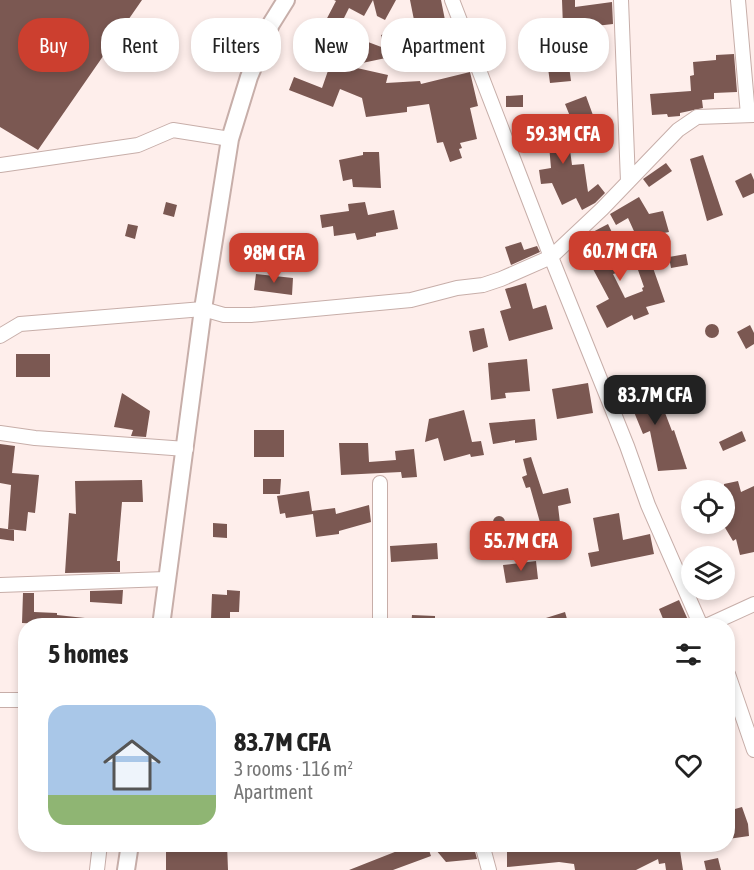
<!DOCTYPE html>
<html lang="en">
<head>
<meta charset="utf-8">
<style>
  body { margin:0; font-family:"Asap Condensed",sans-serif; background:#f6f6f6; color:#222; height:100vh; display:flex; flex-direction:column; font-size:22px; white-space:nowrap }
  * { box-sizing:border-box; margin:0 }
  p { font-size:20px; color:#767676 }
  .icon { flex:none; width:33px; height:33px; fill:none; stroke:currentColor; stroke-width:2; stroke-linecap:round; stroke-linejoin:round }
  .map { position:relative; flex:1; overflow:hidden }
  .side { position:absolute; left:18px; top:618px; width:717px; height:234px; display:flex; flex-direction:column; background:#fff; border-radius:24px; box-shadow:0 3px 9px #0003 }
  .side>* { flex:none }
  .banner { position:absolute; left:18px; top:18px; width:718px; height:54px; display:flex; gap:12px }
  .fabs { position:absolute; left:681px; top:480px; display:grid; gap:12px }
  .fabs a { display:grid; place-items:center; width:54px; height:54px; border-radius:50%; background:#fff; box-shadow:0 3px 9px #0003; font-size:30px }
  .price { position:absolute; translate:-50% -51px; padding:0 14px; border-radius:12px; background:#cc3f2f; color:#fff; font-size:20px; line-height:39px; filter:drop-shadow(0 2px 3px #0008) }
  .price::after { content:''; position:absolute; left:50%; top:36px; width:18px; height:14px; margin-left:-9px; background:inherit; clip-path:polygon(0 0,100% 0,50% 100%) }
  .price.selected { background:#222; color:#fff }
  ul { padding:0; list-style:none }
  li { display:flex; align-items:center; gap:18px; height:150px; padding:0 30px }
  li span { display:grid; place-items:center; flex:none; width:168px; height:120px; border-radius:18px; color:#555 }
  li>.icon { margin-inline-start:auto }
  span .icon { width:72px; height:72px; fill:#fffc; stroke-width:1 }
  li b { font-size:26px }
  h2 { display:flex; justify-content:space-between; align-items:center; height:72px; padding:0 30px; font-size:26px }
  .chip { padding:0 21px; border-radius:24px; background:#fff; box-shadow:0 3px 9px #0003; font-size:21px; line-height:54px }
  .chip.selected { background:#cc3f2f; color:#fff }
  .map>svg:first-child { display:block }
  .building { fill:#7b5852 }
  .lines { fill:none; stroke-linecap:round; stroke-linejoin:round }
  .minor-casing { stroke:#c7aea9; stroke-width:16 }
  .major-casing { stroke:#c7aea9; stroke-width:20 }
  .minor { stroke:#fff; stroke-width:14 }
  .major { stroke:#fff; stroke-width:16 }
</style>
</head>
<body>
<div class="map">
<svg width="754" height="870" viewBox="0 0 754 870">
  <rect width="100%" height="100%" fill="#feeeeb"/>
  <path class="building" d="M0,0H142L38,150L0,127Z
    M334,0H396L385,20L377,16L373,0L364,16L349,8L338,30L353,36L351,41L360,39L384,48L381,35L395,31L400,55L348,66L388,75L386,83L420,81L421,84L470,72L478,106L470,108L477,139L460,143L462,148L459,149L462,158L450,162L443,142L437,143L429,104L407,107V112L366,117L362,98L340,89L333,107L289,90L294,77L322,88L330,65L305,56L318,22L324,24L336,1Z
    M410,0H441L445,20L427,24L429,33L417,35Z
    M562,0H575V7L612,2L613,24L578,28L580,53L564,54Z
    M734,54L737,92L714,93V99L702,100L703,108L680,113V116L668,117L667,114L652,115L650,94L691,91L690,76L694,75L693,62L716,60V55Z
    M569,66L571,81L550,83L548,68Z
    M523,95V107H506V96Z
    M586,96L594,118L574,126L565,104Z
    M534,119L535,125L566,120L572,165L584,164L588,192L598,184L605,193L595,203L582,210L576,198L562,205L552,183L541,184L539,170L551,168L548,134L521,137L519,121Z
    M363,152H379L381,188L353,187L352,179L343,181L339,160L363,155Z
    M703,155L723,215L707,221L690,159Z
    M666,163L672,171L649,187L643,179Z
    M751,173L754,180V193L743,198L735,181Z
    M639,197L649,214L663,211L669,232L659,234L658,231L638,240L628,218L616,225L610,214Z
    M166,202L177,205L174,217L163,214Z
    M365,202L368,215L394,210L398,229L376,233V236L357,240L355,233L334,236L333,226L322,228L320,215L349,211L348,204Z
    M128,224L138,226L135,239L125,236Z
    M608,224L617,243L614,244L623,271L613,274L625,298L643,291L642,288L644,287L638,270L652,265L665,302L646,307L649,314L634,320L632,315L607,328L596,306L609,299L586,256L595,251L587,235Z
    M521,242L524,250L537,246L540,252L511,265L505,247Z
    M686,254L688,265L671,268L669,257Z
    M256,274L293,278L292,295L254,290Z
    M526,283L533,309L546,305L553,329L509,341L500,311L511,308L505,289Z
    M705 331a7 7 0 1 1 14 0a7 7 0 1 1-14 0Z
    M750,325L754,333V344L746,349L737,332Z
    M484,328L488,347L473,352L469,331Z
    M16,354H50V377H16Z
    M527,359L530,391L505,393L506,398L491,400L488,363Z
    M642,375L654,408L662,405L672,431L674,430L687,469L658,471L650,431L643,434L625,390L628,389L625,381Z
    M588,383L593,413L557,419L552,389Z
    M122,393L150,411L146,437L131,436L133,430L114,427Z
    M464,410L472,442L481,441L484,455L471,457L470,454L444,461L438,438L425,442L429,419Z
    M535,419L537,440L515,443V440L493,444L489,423Z
    M254,430H284V457H254Z
    M742,431L746,441L723,451L719,442Z
    M339,443H368L369,462L396,460L395,451L414,449L417,477L402,478L401,472L341,475Z
    M0,444L15,446L12,473L39,475L35,513L28,512L26,531L8,529L11,485L0,483Z
    M531,457L543,494L568,488L571,503L558,506L560,523L541,526L530,487L526,488L522,477L527,475L523,459Z
    M263,479H281L280,494H263Z
    M142,480L143,502H122L117,561H120V572L65,573L69,513L76,514L75,481Z
    M738,481L741,492L754,486V552L740,555L736,539L733,541L724,526V484Z
    M309,491L312,511L335,508L336,514L369,505L371,522L339,531V534L316,537L313,514L286,518L285,513L280,514L277,496Z
    M619,513L623,540L650,534L654,554L591,567L588,553L599,551L593,518Z
    M493 522a6 6 0 1 1 12 0a6 6 0 1 1-12 0Z
    M213,523L227,524V538L213,537Z
    M0,528L14,530V541L0,539Z
    M534,538L538,556L528,558L524,540Z
    M437,543L438,559L391,562L390,546Z
    M536,561L538,579L506,583L503,565Z
    M123,590L122,604L90,602V591Z
    M227,590L240,591L239,612H230V620L211,619L212,594L227,595Z
    M23,593H34V612L57,613V615L85,618V626L22,623Z
    M679,600L688,620L675,626H666L659,609Z
    M565,612L569,626H530V623Z
    M412,615L435,616V626H411Z
    M742,807L748,824L749,836L728,839V811Z
    M166,844H227L228,870H166Z
    M415,844H427L431,856L393,870H349Z
    M443,844H473L477,859L446,862L436,850Z
    M507,844L531,845V848L555,846L581,850L580,844H595V849L619,844H635L636,848L658,844H679L683,870H666L665,863L659,864L658,859L636,870H575L574,864L559,862L507,867Z
    M718,858L721,870H706L704,861Z"/>
  <g class="lines">
    <g class="minor-casing">
      <path id="minor" d="M452,0L551,257L627,446L648,505L701,626
        M621,0L628,182
        M738,0L748,115
        M0,165L138,145L173,130L230,139
        M0,336L20,324L203,309L224,315H251L411,300L457,288L483,285L501,279L551,257L602,209L678,130L697,117L754,115
        M0,433L35,438L186,449
        M380,483V626
        M0,585L166,579
        M706,626L754,604
        M728,674L754,750
        M0,700H26
        M482,844L489,870
        M97,870L100,844"/>
    </g>
    <g class="major-casing">
      <path id="major" d="M161,626L203,309L230,139L249,77L271,24L286,0
        M126,870L130,844"/>
    </g>
    <use href="#minor" class="minor"/>
    <use href="#major" class="major"/>
  </g>
</svg>
<div class="fabs">
<a><svg class="icon" aria-label="locate" viewBox="0 0 24 24"><circle cx="12" cy="12" r="6"/><path d="M12 2v4M12 18v4M2 12h4M18 12h4"/></svg></a>
<a><svg class="icon" aria-label="layers" viewBox="0 0 24 24"><path d="M12 4l9 5-9 5-9-5zM3 14l9 5 9-5"/></svg></a>
</div>
<b class="price" style="left:563px;top:165px">59.3M CFA</b>
<b class="price" style="left:620px;top:282px">60.7M CFA</b>
<b class="price" style="left:274px;top:284px">98M CFA</b>
<b class="price selected" style="left:655px;top:426px">83.7M CFA</b>
<b class="price" style="left:521px;top:572px">55.7M CFA</b>
<div class="banner">
<a class="chip selected">Buy</a>
<a class="chip">Rent</a>
<a class="chip">Filters</a>
<a class="chip">New</a>
<a class="chip">Apartment</a>
<a class="chip">House</a>
</div>
<section class="side">
<h2>5 homes<svg class="icon" aria-label="filters" viewBox="0 0 24 24"><path d="M4 7h16M4 17h16"/><circle cx="9" cy="7" r="2"/><circle cx="15" cy="17" r="2"/></svg></h2>
<ul>
<li><span style="background:linear-gradient(#a9c7e8 75%,#8fb573 0)"><svg class="icon" aria-label="home" viewBox="0 0 24 24"><path d="M3 11l9-7 9 7M6 9v11h12V9"/></svg></span><div><b>83.7M CFA</b><p>3 rooms · 116 m²</p><p>Apartment</p></div><svg class="icon" aria-label="heart" viewBox="0 0 24 24"><path d="M12 20l-8-8c-3-5 5-10 8-4 3-6 11-1 8 4z"/></svg></li>
</ul>
</section>
</div>
</body>
</html>
